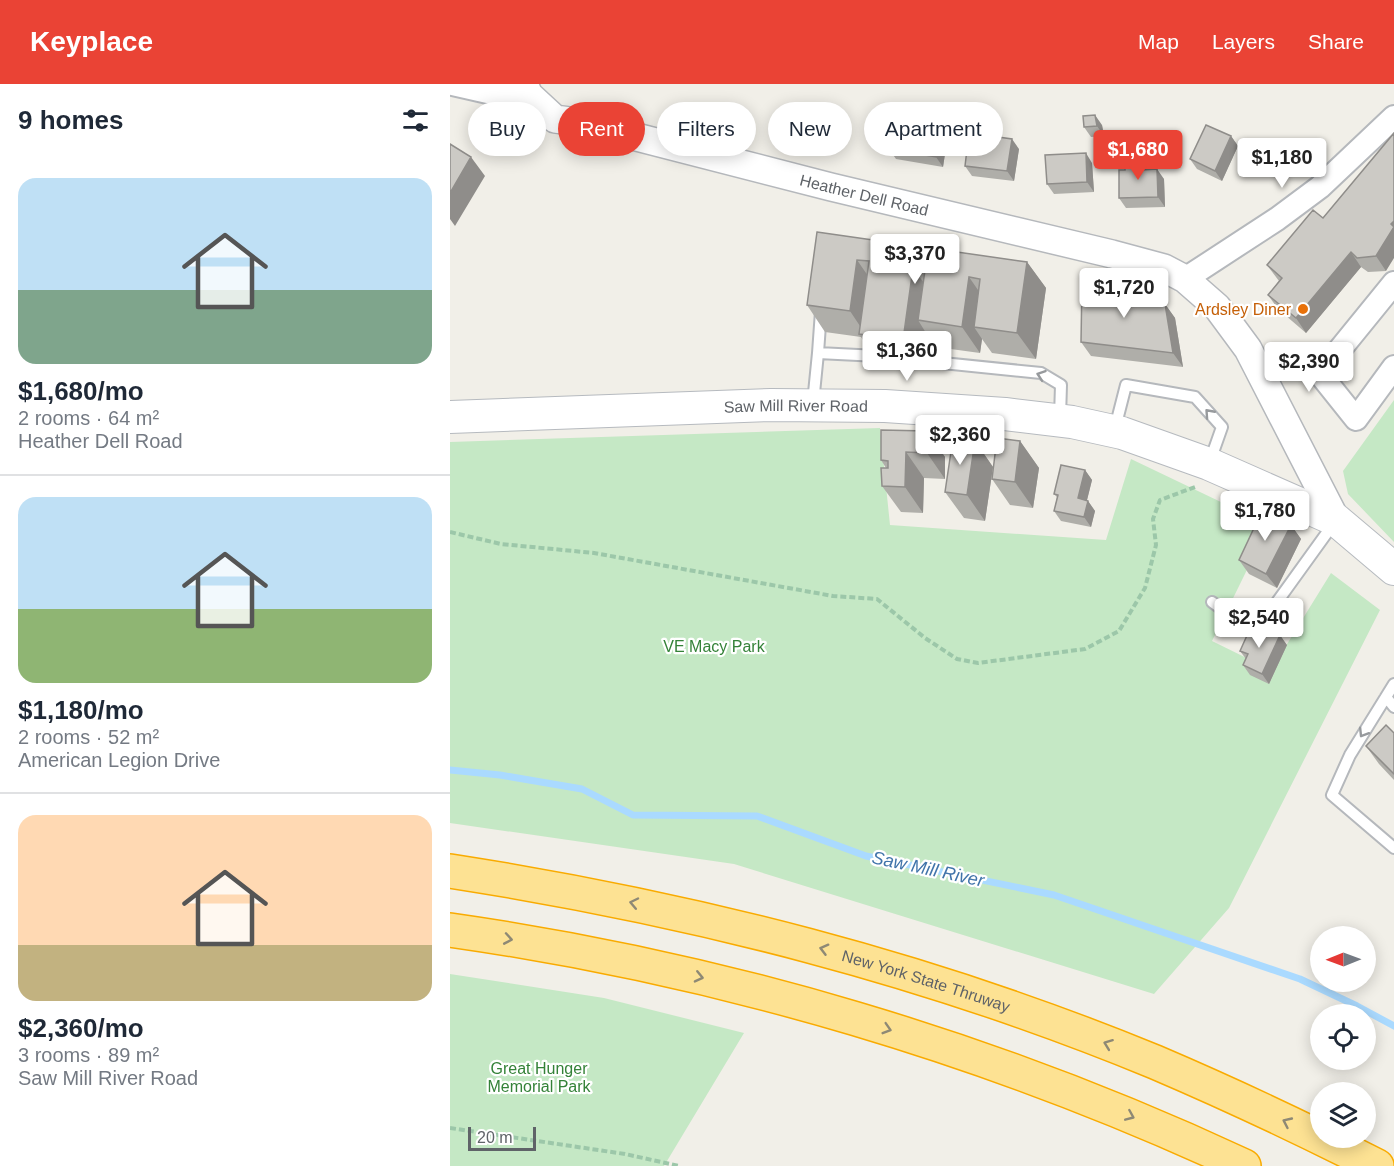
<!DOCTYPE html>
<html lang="en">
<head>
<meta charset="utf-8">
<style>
  body { margin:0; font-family:Arial,sans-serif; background:#f6f6f7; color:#1f2937; height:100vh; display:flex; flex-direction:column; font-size:22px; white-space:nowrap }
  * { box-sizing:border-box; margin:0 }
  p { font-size:20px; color:#747a83 }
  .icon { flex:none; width:33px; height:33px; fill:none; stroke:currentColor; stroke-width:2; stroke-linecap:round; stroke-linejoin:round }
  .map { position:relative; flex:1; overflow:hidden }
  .sheet { display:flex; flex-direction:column; background:#fff; width:450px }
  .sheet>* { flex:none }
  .banner { position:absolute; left:18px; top:18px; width:570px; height:54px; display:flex; gap:12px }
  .needle { width:39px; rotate:269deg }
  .controls { position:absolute; left:860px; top:842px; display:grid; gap:12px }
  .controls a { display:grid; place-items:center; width:66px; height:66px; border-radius:50%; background:#fff; box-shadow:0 3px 15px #0003; font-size:30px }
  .scale { position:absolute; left:18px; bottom:15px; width:68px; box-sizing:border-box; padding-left:6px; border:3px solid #5f6368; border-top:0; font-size:16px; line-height:21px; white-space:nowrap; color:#5f6368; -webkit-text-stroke:4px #fff; paint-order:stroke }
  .price { position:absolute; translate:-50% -51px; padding:0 14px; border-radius:6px; background:#fff; color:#222; font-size:20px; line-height:39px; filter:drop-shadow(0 2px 3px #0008) }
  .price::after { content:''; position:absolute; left:50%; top:36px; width:18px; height:14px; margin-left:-9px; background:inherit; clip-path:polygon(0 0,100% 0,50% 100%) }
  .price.selected { background:#ea4335; color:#fff }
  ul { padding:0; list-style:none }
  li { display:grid; align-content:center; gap:12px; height:318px; padding:0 18px }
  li+li { border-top:2px solid #e0e1e3 }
  li span { display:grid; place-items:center; height:186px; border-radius:18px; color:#555 }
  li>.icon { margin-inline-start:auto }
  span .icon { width:108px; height:108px; fill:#fffc; stroke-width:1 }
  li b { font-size:26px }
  h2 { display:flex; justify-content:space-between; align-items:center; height:72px; padding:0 18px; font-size:26px }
  .pill { padding:0 21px; border-radius:27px; background:#fff; box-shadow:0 3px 15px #0003; font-size:21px; line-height:54px }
  .pill.selected { background:#ea4335; color:#fff }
  header { display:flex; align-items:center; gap:36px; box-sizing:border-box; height:84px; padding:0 30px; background:#ea4335; color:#fff }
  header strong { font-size:28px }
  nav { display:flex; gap:33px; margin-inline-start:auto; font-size:21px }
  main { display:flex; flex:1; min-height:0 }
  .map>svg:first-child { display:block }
  .green { fill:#c5e8c5 }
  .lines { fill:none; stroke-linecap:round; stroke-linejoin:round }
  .stream { stroke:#aadaff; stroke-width:7 }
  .service-casing { stroke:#b5b8bc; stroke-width:14 }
  .minor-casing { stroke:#b5b8bc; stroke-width:26 }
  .tertiary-casing { stroke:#b5b8bc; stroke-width:30 }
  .secondary-casing { stroke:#b6babf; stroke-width:34 }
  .motorway-casing { stroke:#f9ab00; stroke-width:36 }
  .path { stroke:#9cc7a9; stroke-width:4; stroke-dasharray:6 3; stroke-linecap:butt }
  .service { stroke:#fff; stroke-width:10 }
  .minor { stroke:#fff; stroke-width:22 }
  .tertiary { stroke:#fff; stroke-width:27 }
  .secondary { stroke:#fff; stroke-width:32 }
  .motorway { stroke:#fde293; stroke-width:33 }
  .wall { fill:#afaea9 }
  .shaded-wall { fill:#8f8d8a }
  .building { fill:#cccac5; stroke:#8f8d8a; stroke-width:1.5 }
  .oneway { stroke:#979a9d }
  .oneway2 { stroke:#8e8975 }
  .food-dot { fill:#e8710a; stroke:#fff; stroke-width:2 }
  .labels { text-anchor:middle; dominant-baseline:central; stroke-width:4.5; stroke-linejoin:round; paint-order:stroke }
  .street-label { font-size:16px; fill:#5f6368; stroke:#fff }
  .food-label { font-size:16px; fill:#c56008; stroke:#fff; text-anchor:end }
  .park-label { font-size:16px; fill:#348238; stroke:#fff }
  .water-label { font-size:18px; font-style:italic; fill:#4174aa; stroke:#fff }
</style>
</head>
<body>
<header>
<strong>Keyplace</strong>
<nav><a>Map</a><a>Layers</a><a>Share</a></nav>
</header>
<main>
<section class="sheet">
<h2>9 homes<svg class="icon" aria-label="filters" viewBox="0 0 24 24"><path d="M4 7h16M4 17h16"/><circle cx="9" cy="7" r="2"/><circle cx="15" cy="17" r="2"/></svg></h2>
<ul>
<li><span style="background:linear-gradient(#bfe0f5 60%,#7fa58c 0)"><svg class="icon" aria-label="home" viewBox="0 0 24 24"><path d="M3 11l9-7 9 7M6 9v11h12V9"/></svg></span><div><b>$1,680/mo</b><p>2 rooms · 64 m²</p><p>Heather Dell Road</p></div></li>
<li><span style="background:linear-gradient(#bfe0f5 60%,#8fb573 0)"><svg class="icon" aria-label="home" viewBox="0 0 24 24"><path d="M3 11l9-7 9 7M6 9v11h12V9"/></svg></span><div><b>$1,180/mo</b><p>2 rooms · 52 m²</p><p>American Legion Drive</p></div></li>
<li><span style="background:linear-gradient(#ffd9b3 70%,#c2b280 0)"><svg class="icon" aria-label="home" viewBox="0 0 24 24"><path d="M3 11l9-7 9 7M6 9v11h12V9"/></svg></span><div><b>$2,360/mo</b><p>3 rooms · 89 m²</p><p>Saw Mill River Road</p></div></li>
</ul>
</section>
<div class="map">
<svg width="944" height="1082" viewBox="0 0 944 1082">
  <rect width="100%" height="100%" fill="#f1efe8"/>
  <path class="green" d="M944,316V458L898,410L893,387Z
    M430,344L440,441L656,456L681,375L819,441L762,557L821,586L881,489L930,526L779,824L704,910L284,780L0,739V358Z
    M0,890L154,914L294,949L214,1082H0Z"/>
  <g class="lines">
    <path class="stream" d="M0,686L50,691L132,705L183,731L307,732L416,772L604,811L850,895L907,922L944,942"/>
    <g class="service-casing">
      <path id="service" d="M368,269L371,227
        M473,277L591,289L611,301L610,333
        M363,319L368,269L428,272
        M665,344L676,301L745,313L772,343L760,377
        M762,518L784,534L809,532L822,525L884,439
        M944,600L900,671L882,711L944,764
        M936,613L944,623"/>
    </g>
    <g class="minor-casing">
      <path id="minor" d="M2,0L51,11H79
        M735,195L827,135L870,103L944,33
        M944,199L870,290L906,335L944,283"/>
    </g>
    <g class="tertiary-casing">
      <g id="tertiary">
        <path id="s1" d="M74,0L79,11L105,35L128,38L381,103L662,170L714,184L735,195L767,223L798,265L886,436"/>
      </g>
    </g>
    <g class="secondary-casing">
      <g id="secondary">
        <path id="s2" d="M0,333L321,321L435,322L555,330L622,338L672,349L759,380L886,436L944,485"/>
      </g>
    </g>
    <g class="motorway-casing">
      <g id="motorway">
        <path id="s3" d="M0,787C243,825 477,884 705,978C780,1010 854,1045 927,1082"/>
        <path d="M0,846C274,885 543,965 794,1082"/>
      </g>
    </g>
    <path class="path" d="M0,448L51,460L144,469L383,512L427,515L475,554L507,575L528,579L635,565L669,547L695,504L706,461L703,435L710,416L745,403
      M0,1044L175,1070L229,1082"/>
    <use href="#service" class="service"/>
    <use href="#minor" class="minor"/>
    <use href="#tertiary" class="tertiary"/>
    <use href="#secondary" class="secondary"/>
    <use href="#motorway" class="motorway"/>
  </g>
  <path class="wall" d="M652,41L654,52L641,53L634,43Z
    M944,49L936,187L918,188L911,183L856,249L828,225L818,211L829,197L817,181L873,134Z
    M498,50L493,83L446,75L439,65Z
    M781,52L788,62L772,97L747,85L740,75Z
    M569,65L564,97L522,92L515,82Z
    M642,79L644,108L604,110L597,100Z
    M698,84V86L714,95L715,123L676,124L669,114Z
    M367,148L577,178L596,204L586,275L542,269L532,255L530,269L486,263L476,249L472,282L427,276L411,253L375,248L357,221Z
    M715,220L725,234L733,283L641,272L631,258Z
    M477,347L495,373V395L474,394L473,429L451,428L432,402L436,384L431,376Z
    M525,357L543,383L535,437L514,434L495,408Z
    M570,357L589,384L583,424L560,421L542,395Z
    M635,386L642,396L637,416L638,417L645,427L641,443L611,437L604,427L607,413L604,410Z
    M841,441L851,455L827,504L799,490L789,476Z
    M807,550L837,561L819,600L800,591L793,581L796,575L790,567Z
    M944,649V696L929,680L916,662Z"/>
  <path class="shaded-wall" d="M645,31L652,41L654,52L647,42Z
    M491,40L498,50L493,83L486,73Z
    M781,52L788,62L772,97L765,87Z
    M562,55L569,65L564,97L557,87Z
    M636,69L642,79L644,108L637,98Z
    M21,73L35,92L5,142L0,135V109Z
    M691,74L698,84L699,96L692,86Z
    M707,85L714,95L715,123L708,113Z
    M944,137V174L936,187L926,172L941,140Z
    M901,168L911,183L856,249L846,234Z
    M407,176L425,202L416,251L400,227Z
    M577,178L596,204L586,275L567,249Z
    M463,184L482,210L468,236L476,249L472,282L453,256Z
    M519,193L537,219L524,243L532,255L530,269L512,243Z
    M715,220L725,234L733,283L723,269Z
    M477,347L495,373V395L477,369Z
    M525,357L543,383L535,437L517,411Z
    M570,357L589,384L583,424L565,398Z
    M456,368L474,394L473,429L455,403Z
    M635,386L642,396L635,424L628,414Z
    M638,417L645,427L641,443L634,433Z
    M841,441L851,455L827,504L816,490Z
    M830,551L837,561L819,600L812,590Z"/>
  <path class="building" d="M645,31L647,42L634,43L633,32Z
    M445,32L491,40L486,73L439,65Z
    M756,41L781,52L765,87L740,75Z
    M519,49L562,55L557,87L515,82Z
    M944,49V137L941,140L944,143L926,172L907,174L901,168L846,234L818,211L832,194L817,181L863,126L873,134Z
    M0,60L21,73L0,109Z
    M636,69L637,98L597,100L595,71Z
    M691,74L692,86L707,85L708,113L669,114V86H675V75Z
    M367,148L577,178L567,249L524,243L530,195L519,193L512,243L468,236L475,186L463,184L453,256L409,250L419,177L407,176L400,227L357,221Z
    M632,198L682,204L715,220L723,269L631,258Z
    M431,346L477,347V369L456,368L455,403L432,402L431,384H438V377L431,376Z
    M503,354L525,357L517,411L495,408Z
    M547,354L570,357L565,398L542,395Z
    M611,381L635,386L628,414L638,417L634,433L604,427L608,411L604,410Z
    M812,427L841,441L816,490L789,476Z
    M811,543L830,551L812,590L793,581L798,570L790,567L799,547L807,550Z
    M936,641L944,649V690L916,662Z"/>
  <defs><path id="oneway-chevron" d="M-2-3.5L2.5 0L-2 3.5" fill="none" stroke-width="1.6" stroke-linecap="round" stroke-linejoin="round" transform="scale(1.5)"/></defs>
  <g class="oneway">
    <use href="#oneway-chevron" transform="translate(591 291) rotate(-161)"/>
    <use href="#oneway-chevron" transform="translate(759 329) rotate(-132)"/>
    <use href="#oneway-chevron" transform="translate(913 649) rotate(122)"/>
  </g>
  <g class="oneway2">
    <use href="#oneway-chevron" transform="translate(184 819) rotate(-168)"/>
    <use href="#oneway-chevron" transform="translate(58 855) rotate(10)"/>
    <use href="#oneway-chevron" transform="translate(374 865) rotate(-165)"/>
    <use href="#oneway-chevron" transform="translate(249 893) rotate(13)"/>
    <use href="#oneway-chevron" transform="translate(437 945) rotate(17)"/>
    <use href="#oneway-chevron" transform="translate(658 960) rotate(-159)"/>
    <use href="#oneway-chevron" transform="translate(680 1032) rotate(23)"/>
    <use href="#oneway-chevron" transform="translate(837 1038) rotate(-155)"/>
  </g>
  <circle class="food-dot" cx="853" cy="225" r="6"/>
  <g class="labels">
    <g class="street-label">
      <text stroke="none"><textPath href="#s1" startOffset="366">Heather Dell Road</textPath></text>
      <text stroke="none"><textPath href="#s2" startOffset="346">Saw Mill River Road</textPath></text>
      <text stroke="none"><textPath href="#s3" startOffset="489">New York State Thruway</textPath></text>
    </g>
    <g class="food-label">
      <text x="841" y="225">Ardsley Diner</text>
    </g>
    <g class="park-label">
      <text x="264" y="562">VE Macy Park</text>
      <text x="89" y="984">Great Hunger<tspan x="89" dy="18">Memorial Park</tspan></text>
    </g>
    <g class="water-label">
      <text transform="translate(478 785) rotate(12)">Saw Mill River</text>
    </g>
  </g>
</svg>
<div class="controls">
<a><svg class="needle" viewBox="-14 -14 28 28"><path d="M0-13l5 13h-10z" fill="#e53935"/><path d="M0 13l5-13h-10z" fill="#747a83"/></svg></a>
<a><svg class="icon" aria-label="locate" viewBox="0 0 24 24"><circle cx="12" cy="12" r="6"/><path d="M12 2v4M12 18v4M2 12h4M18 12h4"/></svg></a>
<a><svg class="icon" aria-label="layers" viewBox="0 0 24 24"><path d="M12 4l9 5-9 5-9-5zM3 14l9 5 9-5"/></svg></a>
</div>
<div class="scale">20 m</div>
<b class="price selected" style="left:688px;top:97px">$1,680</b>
<b class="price" style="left:832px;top:105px">$1,180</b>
<b class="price" style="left:465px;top:201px">$3,370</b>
<b class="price" style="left:674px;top:235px">$1,720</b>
<b class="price" style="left:457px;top:298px">$1,360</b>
<b class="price" style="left:859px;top:309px">$2,390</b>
<b class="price" style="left:510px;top:382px">$2,360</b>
<b class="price" style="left:815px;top:458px">$1,780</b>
<b class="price" style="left:809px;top:565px">$2,540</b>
<div class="banner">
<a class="pill">Buy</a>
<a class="pill selected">Rent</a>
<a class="pill">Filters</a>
<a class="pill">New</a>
<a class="pill">Apartment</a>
</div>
</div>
</main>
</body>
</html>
